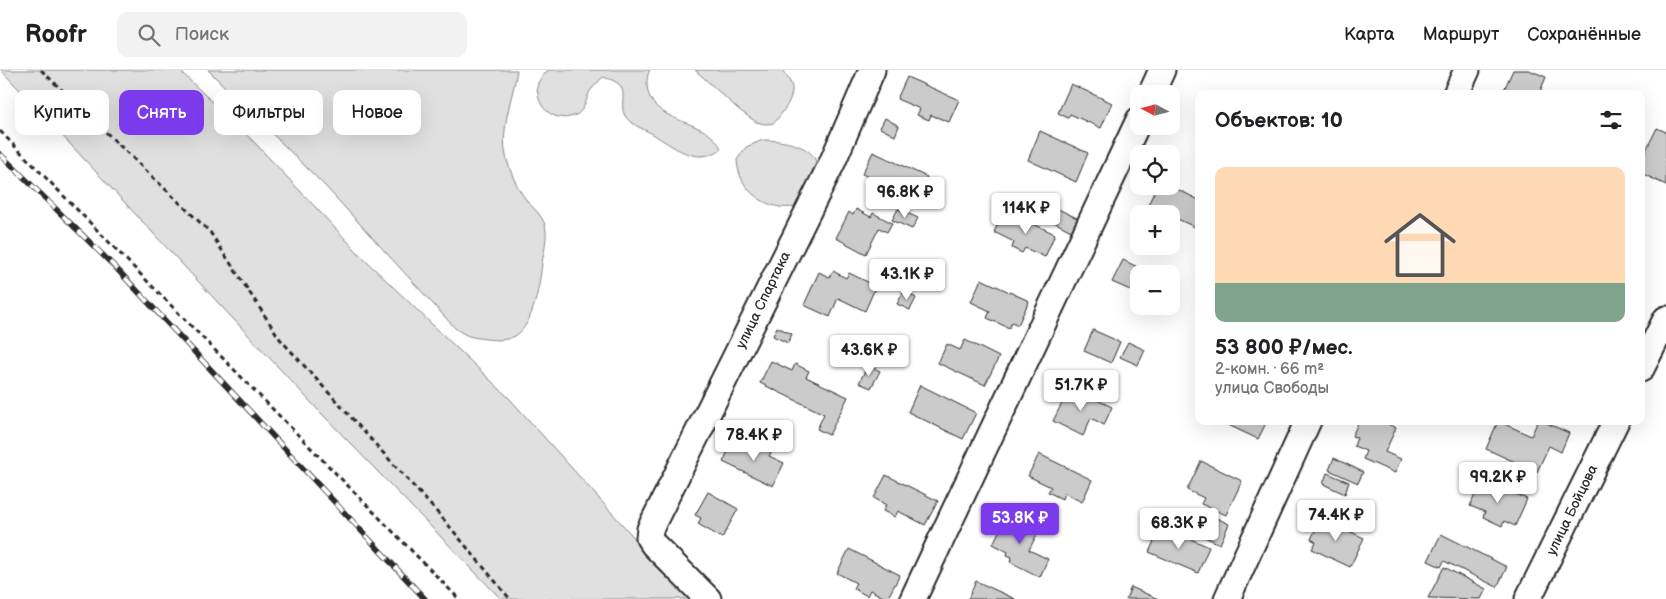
<!DOCTYPE html>
<html lang="ru">
<head>
<meta charset="utf-8">
<style>
  body { margin:0; font-family:"Balsamiq Sans",sans-serif; background:#f2f2f2; color:#202124; height:100vh; display:flex; flex-direction:column; font-size:19px; white-space:nowrap }
  * { box-sizing:border-box; margin:0 }
  p { font-size:16px; color:#757577 }
  .icon { flex:none; width:28px; height:28px; fill:none; stroke:currentColor; stroke-width:2; stroke-linecap:round; stroke-linejoin:round }
  .map { position:relative; flex:1; overflow:hidden }
  .panel { position:absolute; left:1195px; top:20px; width:450px; height:335px; display:flex; flex-direction:column; background:#fff; border-radius:10px; box-shadow:0 5px 20px #0002 }
  .panel>* { flex:none }
  .banner { position:absolute; left:15px; top:20px; width:475px; height:45px; display:flex; gap:10px }
  .needle { width:32px; rotate:277deg }
  .tools { position:absolute; left:1130px; top:15px; display:grid; gap:10px }
  .tools a { display:grid; place-items:center; width:50px; height:50px; border-radius:10px; background:#fff; box-shadow:0 5px 20px #0002; font-size:25px }
  .price { position:absolute; translate:-50% -42px; padding:0 11px; border-radius:5px; background:#fff; color:#222; font-size:16px; line-height:32px; filter:drop-shadow(0 1px 2px #0008) }
  .price::after { content:''; position:absolute; left:50%; top:30px; width:15px; height:11px; margin-left:-8px; background:inherit; clip-path:polygon(0 0,100% 0,50% 100%) }
  .price.on { background:#7c3aed; color:#fff }
  ul { padding:0; list-style:none }
  li { display:grid; align-content:center; gap:10px; height:265px; padding:0 20px }
  li+li { border-top:1px solid #e0e0e0 }
  li span { display:grid; place-items:center; height:155px; border-radius:10px; color:#555 }
  li>.icon { margin-inline-start:auto }
  span .icon { width:90px; height:90px; fill:#fffc; stroke-width:1 }
  li b { font-size:21px }
  h2 { display:flex; justify-content:space-between; align-items:center; height:60px; padding:0 20px; font-size:21px }
  .pill { padding:0 18px; border-radius:10px; background:#fff; box-shadow:0 5px 20px #0002; font-size:18px; line-height:45px }
  .pill.on { background:#7c3aed; color:#fff }
  header { display:flex; align-items:center; gap:30px; box-sizing:border-box; height:70px; padding:0 25px; background:#fff; border-bottom:1px solid #e0e0e0 }
  header strong { font-size:24px }
  nav { display:flex; gap:28px; margin-inline-start:auto; font-size:18px }
  .search { width:350px; height:45px; background:#f2f2f2; display:flex; align-items:center; gap:12px; box-sizing:border-box; padding:0 18px; border-radius:10px; color:#757577; font-size:19px }
  .map>svg:first-child { display:block }
  .green { fill:#e0e0e0; stroke:#868686 }
  .building { fill:#cbcbcb; stroke:#2b2b2b }
  .lines { fill:none; stroke-linecap:round; stroke-linejoin:round }
  .minor-casing { stroke:#2b2b2b; stroke-width:29 }
  .path { stroke:#2b2b2b; stroke-width:3; stroke-dasharray:5 4; stroke-linecap:butt }
  .minor { stroke:#fff; stroke-width:25 }
  .rail-casing { stroke:#2b2b2b; stroke-width:5.5 }
  .rail { stroke:#fff; stroke-width:4; stroke-dasharray:11; stroke-linecap:butt }
  .labels { text-anchor:middle; dominant-baseline:central; stroke-width:4.5; stroke-linejoin:round; paint-order:stroke }
  .street-label { font-size:14px; fill:#2b2b2b; stroke:#fff }
</style>
</head>
<body>
<header>
<strong>Roofr</strong>
<div class="search"><svg class="icon" aria-label="search" viewBox="0 0 24 24"><circle cx="10" cy="10" r="6"/><path d="M15 15l6 6"/></svg>Поиск</div>
<nav><a>Карта</a><a>Маршрут</a><a>Сохранённые</a></nav>
</header>
<div class="map">
<svg width="1666" height="529" viewBox="0 0 1666 529">
  <rect width="100%" height="100%" fill="#fff"/>
  <filter id="ink" filterUnits="userSpaceOnUse"><feTurbulence type="fractalNoise" baseFrequency=".02" numOctaves="2"/><feDisplacementMap in="SourceGraphic" scale="10" xChannelSelector="R" yChannelSelector="G"/><feConvolveMatrix kernelMatrix="1 2 1 2 8 2 1 2 1" color-interpolation-filters="sRGB"/></filter>
  <g filter="url(#ink)">
    <path class="green" d="M1,0H179L255,73L365,190L509,328L689,529H501L320,342Z
      M208,0H517C513,28 500,57 506,86C510,102 517,118 527,131C533,138 542,145 545,155C548,166 544,181 542,193C540,212 534,255 515,266C506,271 496,270 486,269C471,267 467,267 455,258L326,117Z
      M548,0H650C647,5 647,10 647,15C649,56 709,47 721,79C696,97 673,76 651,63C643,59 630,54 625,46C617,31 635,15 603,7C599,11 594,16 590,21C586,29 585,40 576,45C559,53 540,42 538,24C537,20 537,16 538,13C540,8 545,4 548,0Z
      M695,0H782C785,4 789,9 791,14C796,27 782,43 774,53L765,54L756,52L738,39Z
      M763,70C780,70 817,74 817,98C817,104 804,129 800,137C794,137 787,138 780,137C756,133 738,114 737,90L746,77Z"/>
    <path class="building" d="M1513,0H1529L1546,7L1539,24H1502Z
      M907,7L959,30L949,52L931,45L929,50L917,45L920,39L897,29Z
      M1071,14L1112,33L1101,58L1070,44L1068,48L1058,43Z
      M885,48L899,56L895,66L880,58Z
      M1657,58L1666,62V115L1641,103V90Z
      M1040,61L1088,83L1076,112L1028,90Z
      M873,82L927,107L916,130L898,121L895,126L885,121L887,116L862,104Z
      M1157,116H1171L1199,130V159L1171,146V144H1167L1148,135Z
      M856,139L871,147L873,143L892,153L887,162L879,158L866,184L836,168L849,142L853,145Z
      M898,139L918,148L912,159L892,150Z
      M1058,139L1081,150L1075,163L1052,151Z
      M1010,143L1055,164L1045,187L1025,178L1022,183L1012,178L1014,172L994,162L999,152L1004,154Z
      M1123,190L1152,204H1139V224L1112,212Z
      M833,201L846,208L849,203L876,216L865,241L838,228L830,247L804,235L819,202L829,207Z
      M981,209L1029,231L1018,255L1012,252L1009,258L987,248L990,241L971,232Z
      M904,221L916,228L910,240L897,234Z
      M777,257L792,264L788,273L773,266Z
      M1093,260L1120,272L1111,293L1084,281Z
      M965,270L999,287L985,315L938,293L947,274L960,280Z
      M1128,272L1145,280L1138,295L1120,287Z
      M771,291L792,301L795,294L809,301L806,307L848,327L829,365L817,359L824,344L760,313Z
      M868,295L880,301L871,318L859,313Z
      M920,315L976,343L963,369L908,342Z
      M1070,317L1112,337L1104,355L1091,348L1083,366L1053,351Z
      M1225,351H1267L1258,369L1224,353Z
      M1359,351H1382L1396,358L1385,382L1401,389L1395,403L1363,389L1366,381L1354,376L1357,368L1352,366Z
      M1498,351L1531,366L1538,351H1542L1569,363L1561,382L1549,376L1537,402L1486,379Z
      M734,369L754,379L757,374L772,381L769,386L784,393L773,416L723,392Z
      M1039,384L1092,410L1082,432L1064,423L1062,429L1048,422L1051,417L1028,406Z
      M1334,388L1363,402L1358,413L1329,400Z
      M1201,391L1242,411L1226,445L1201,434L1204,428L1187,420Z
      M1327,403L1349,412L1345,424L1323,414Z
      M886,405L938,431L925,455L898,441L895,447L883,441L886,435L874,428Z
      M1482,409L1527,429L1515,456L1504,451L1502,456L1483,447L1485,442L1470,436Z
      M708,422L738,439L722,468L698,454L701,448L695,445Z
      M1202,441L1229,454L1220,474L1193,462Z
      M1007,445L1039,460L1029,480L1048,489L1040,507L1010,492L1012,487L1007,485L1008,482L993,474Z
      M1321,448L1364,468L1350,497L1312,479L1316,472L1311,469Z
      M1161,456L1209,477L1198,503L1149,482Z
      M1441,464L1507,497L1497,517L1444,491L1441,497L1428,491Z
      M849,479L900,505L887,529L870,520L867,526L853,518L856,513L837,503Z
      M1444,497L1486,519L1481,529L1428,528Z
      M976,511L1015,529H968Z
      M1131,517L1158,529H1126Z"/>
    <g class="lines">
      <g class="minor-casing">
        <path id="minor" d="M1151,24L1162,0
          M1456,24L1467,0
          M1641,299L1666,249
          M708,529L654,475L649,468L650,459L832,93L872,0
          M913,529L1139,50
          M1227,529L1308,351
          M1528,529L1616,351"/>
      </g>
      <path class="path" d="M41,0L210,162L280,269L445,451L510,529
        M0,61L459,529"/>
      <use href="#minor" class="minor"/>
      <g class="rail-casing">
        <path id="rail" d="M0,84L116,198L425,529"/>
      </g>
      <use href="#rail" class="rail"/>
    </g>
  </g>
  <g class="labels">
    <g class="street-label">
      <text transform="translate(763 230) rotate(-64)">улица Спартака</text>
      <text transform="translate(1572 440) rotate(-64)">улица Бойцова</text>
    </g>
  </g>
</svg>
<div class="tools">
<a><svg class="needle" viewBox="-14 -14 28 28"><path d="M0-13l5 13h-10z" fill="#e53935"/><path d="M0 13l5-13h-10z" fill="#757577"/></svg></a>
<a><svg class="icon" aria-label="locate" viewBox="0 0 24 24"><circle cx="12" cy="12" r="6"/><path d="M12 2v4M12 18v4M2 12h4M18 12h4"/></svg></a>
<a>+</a>
<a>−</a>
</div>
<b class="price" style="left:905px;top:149px">96.8K ₽</b>
<b class="price" style="left:1026px;top:165px">114K ₽</b>
<b class="price" style="left:907px;top:231px">43.1K ₽</b>
<b class="price" style="left:869px;top:307px">43.6K ₽</b>
<b class="price" style="left:1081px;top:342px">51.7K ₽</b>
<b class="price" style="left:754px;top:392px">78.4K ₽</b>
<b class="price" style="left:1498px;top:434px">99.2K ₽</b>
<b class="price" style="left:1336px;top:472px">74.4K ₽</b>
<b class="price on" style="left:1020px;top:475px">53.8K ₽</b>
<b class="price" style="left:1179px;top:480px">68.3K ₽</b>
<div class="banner">
<a class="pill">Купить</a>
<a class="pill on">Снять</a>
<a class="pill">Фильтры</a>
<a class="pill">Новое</a>
</div>
<section class="panel">
<h2>Объектов: 10<svg class="icon" aria-label="filters" viewBox="0 0 24 24"><path d="M4 7h16M4 17h16"/><circle cx="9" cy="7" r="2"/><circle cx="15" cy="17" r="2"/></svg></h2>
<ul>
<li><span style="background:linear-gradient(#ffd9b3 75%,#7fa58c 0)"><svg class="icon" aria-label="home" viewBox="0 0 24 24"><path d="M3 11l9-7 9 7M6 9v11h12V9"/></svg></span><div><b>53 800 ₽/мес.</b><p>2-комн. · 66 m²</p><p>улица Свободы</p></div></li>
</ul>
</section>
</div>
</body>
</html>
